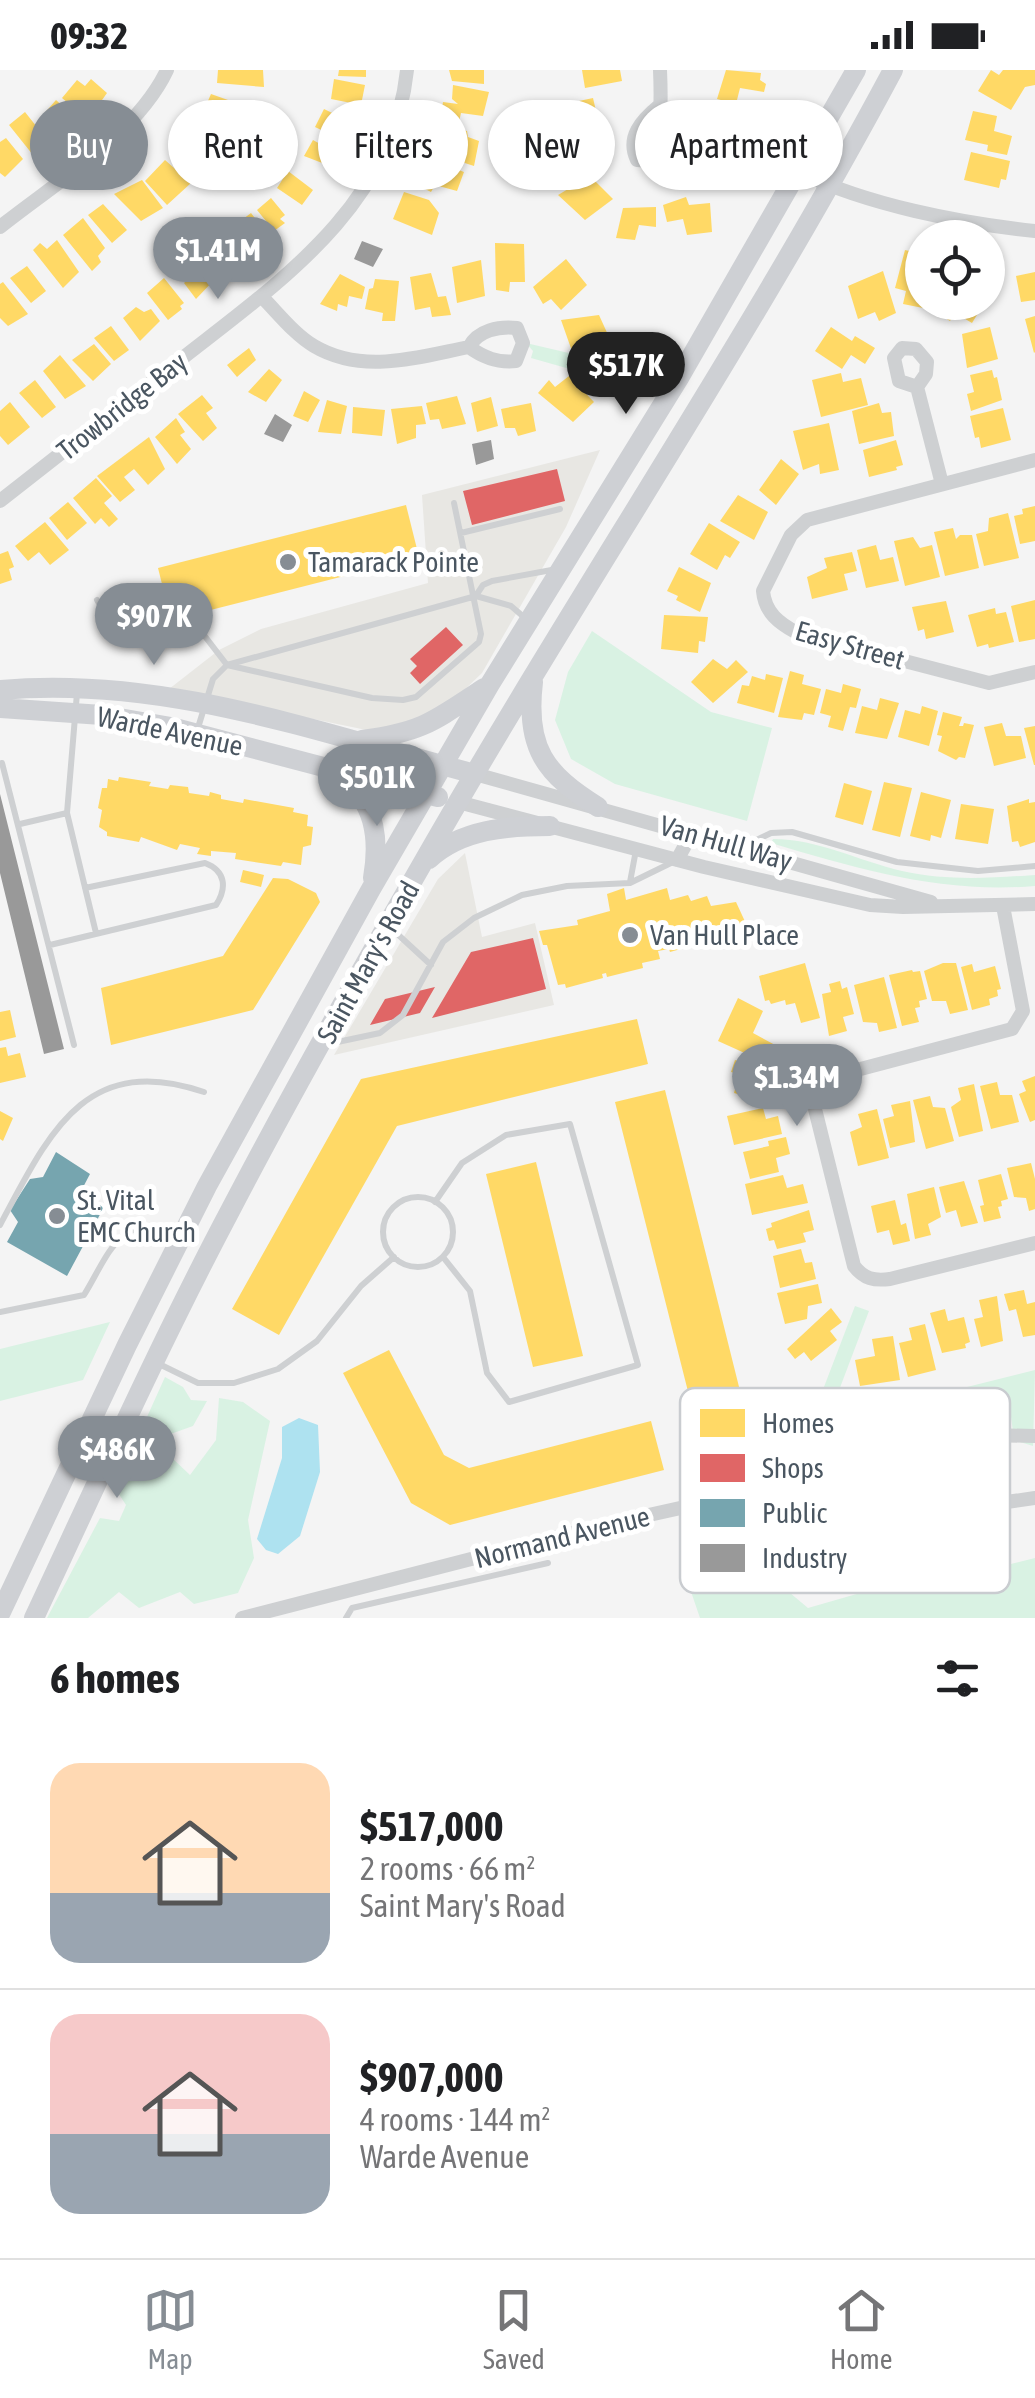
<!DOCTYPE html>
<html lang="en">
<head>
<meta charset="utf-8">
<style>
  body { margin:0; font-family:"Asap Condensed",sans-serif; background:#f6f6f6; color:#202124; height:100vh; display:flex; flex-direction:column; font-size:38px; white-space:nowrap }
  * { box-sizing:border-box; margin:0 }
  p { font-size:32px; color:#757577 }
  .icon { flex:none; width:55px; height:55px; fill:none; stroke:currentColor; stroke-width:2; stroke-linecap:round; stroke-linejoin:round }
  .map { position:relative; height:1548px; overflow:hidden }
  .drawer { display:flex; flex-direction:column; background:#fff; flex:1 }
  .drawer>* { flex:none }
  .banner { position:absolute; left:30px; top:30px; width:975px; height:90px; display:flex; gap:20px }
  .tools { position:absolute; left:905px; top:150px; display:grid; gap:20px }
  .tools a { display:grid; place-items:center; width:100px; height:100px; border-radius:50%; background:#fff; box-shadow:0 2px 8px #0004; font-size:50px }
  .price { position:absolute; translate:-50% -85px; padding:0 22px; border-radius:35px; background:#868d94; color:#fff; font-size:32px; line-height:65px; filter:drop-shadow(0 2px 5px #0008) }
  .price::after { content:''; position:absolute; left:50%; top:60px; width:30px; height:22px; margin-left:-15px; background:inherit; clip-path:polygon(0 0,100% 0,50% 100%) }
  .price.selected { background:#222; color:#fff }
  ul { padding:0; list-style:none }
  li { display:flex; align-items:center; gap:30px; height:250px; padding:0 50px }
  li+li { border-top:2px solid #e0e0e0 }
  li span { display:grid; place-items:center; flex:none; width:280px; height:200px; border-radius:30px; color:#555 }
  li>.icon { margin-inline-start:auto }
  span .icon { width:120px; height:120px; fill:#fffc; stroke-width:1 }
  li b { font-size:42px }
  h2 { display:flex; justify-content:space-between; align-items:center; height:120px; padding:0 50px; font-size:42px }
  .tag { padding:0 35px; border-radius:45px; background:#fff; box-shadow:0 2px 8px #0004; font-size:35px; line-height:90px }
  .tag.selected { background:#868d94; color:#fff }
  .status { display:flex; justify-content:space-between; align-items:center; height:70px; padding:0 50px; background:#fff; direction:ltr }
  .status svg { height:28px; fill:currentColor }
  .tab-bar { display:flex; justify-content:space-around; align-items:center; height:140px; border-top:2px solid #e0e0e0; background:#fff; font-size:28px; color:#757577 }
  .tab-bar a { display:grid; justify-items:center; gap:5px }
  .tab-bar .selected { color:#868d94 }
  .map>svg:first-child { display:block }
  .commercial { fill:#e8e7e3 }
  .green { fill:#d9f2e3 }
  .water { fill:#aee2f0 }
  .homes { fill:#ffd966 }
  .shops { fill:#e06666 }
  .public { fill:#76a5af }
  .industry { fill:#999 }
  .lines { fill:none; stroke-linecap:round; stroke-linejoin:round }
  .service { stroke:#ced0d2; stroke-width:6 }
  .minor { stroke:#ced0d2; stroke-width:14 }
  .secondary { stroke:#ced0d4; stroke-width:20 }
  .poi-dot { fill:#868d94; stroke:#fff; stroke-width:4 }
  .labels { text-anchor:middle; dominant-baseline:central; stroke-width:10; stroke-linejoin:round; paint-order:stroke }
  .street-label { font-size:28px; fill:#4a5661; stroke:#fff }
  .poi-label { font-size:28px; fill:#4a5661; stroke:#fff; text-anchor:start }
  .key { fill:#fff; stroke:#c9ccd0; stroke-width:2.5 }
  .key-label { font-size:28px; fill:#4a5661 }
</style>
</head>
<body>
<div class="status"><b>09:32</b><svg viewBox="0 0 49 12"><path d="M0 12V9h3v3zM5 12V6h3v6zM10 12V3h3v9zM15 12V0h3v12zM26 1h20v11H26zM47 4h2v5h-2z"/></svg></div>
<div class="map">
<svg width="1035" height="1548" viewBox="0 0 1035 1548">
  <rect width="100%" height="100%" fill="#f4f4f4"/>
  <path class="commercial" d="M600,380L566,457L482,603L458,626L421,650L376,662L169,619L219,580L261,559L428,513L422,425Z
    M465,783L482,867L535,853L554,935L334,985L438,809Z"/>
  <path class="green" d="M526,273L573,284L643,306L637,318L531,288L533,281Z
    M592,561L711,642L772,658L747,751L615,714L571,689L555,650L568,602Z
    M773,769C818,769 859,791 902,801C947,811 990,808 1035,805V816C943,824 858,799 771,773Z
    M855,1236L869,1241L827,1352L1035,1300L1033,1376L1014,1370L1010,1339L794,1394L787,1365L809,1356Z
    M110,1252L83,1310L0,1331V1279Z
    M165,1307L183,1317L191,1330L207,1331L193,1356L151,1371L142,1358Z
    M219,1328L243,1332L270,1351L248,1450L254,1488L238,1523L194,1534L180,1522L139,1538L119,1522L88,1548H47L100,1448L119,1451L126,1435L113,1415L127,1385L170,1386L190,1405L216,1370Z
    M1035,1488V1548H700L687,1510L744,1514L771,1507L808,1538L940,1500L945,1510Z"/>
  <path class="water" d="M299,1348L318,1355L320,1402L300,1466L278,1484L266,1480L257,1469L282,1388V1357Z"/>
  <path class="homes" d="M218,0H263L264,17L217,13Z
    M339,0H366V7L338,6Z
    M449,0H484V14L452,11Z
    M582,0H620L622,11L585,18Z
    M726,0L761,3L760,10L766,14L764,22L740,18L736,34L717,29Z
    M991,0L999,5L1003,0H1035V15L1025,17L1011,40L978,21Z
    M91,9L107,23L88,50L62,28L77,10L85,16Z
    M334,9L365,15L361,35L331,29Z
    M453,15L489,22L483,46L461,43L459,52L440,50L443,32L458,34L452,29Z
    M211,24L228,30L222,44L239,52L230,70L197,56Z
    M593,28L600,58L557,67L551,37Z
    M56,30L79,51L71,60L64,54L60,58L66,63L59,71L46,59L51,54L42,46Z
    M701,35L740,44L735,73L705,66L707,55L696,52Z
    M324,39L353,53L346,72L315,57Z
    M973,41L997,46L994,61L1012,66L1007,85L987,81L988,75L965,70Z
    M25,42L48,71L33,85L9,55Z
    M449,56L467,61L468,67L479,71L474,96L431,82L435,69L442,73Z
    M6,68L23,89L5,107L0,103V72Z
    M190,69L211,83L199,98L169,79L174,70L186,74Z
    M313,70L338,84L330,96L304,86Z
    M572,70L583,92L545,111L534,89Z
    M713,80L741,90L729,116L695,104L698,87L709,91Z
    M971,82L1010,91L1006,110L1001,109L999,118L964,110Z
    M165,90L191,113L167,135L145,111Z
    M436,91L464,102L457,121L435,115L431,122L415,114L421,101L428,102Z
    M288,101L313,120L302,135L277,118Z
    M590,106L613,129L585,150L558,125Z
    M142,110L163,138L141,151L114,124Z
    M404,122L429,130L439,143L432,165L393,149Z
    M686,127L689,135L710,133L712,162L687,165L683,149L667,152L663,135Z
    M271,128L285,145L280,149L285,153L274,161L257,140Z
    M103,134L127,160L112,173L88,145Z
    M656,137V157L639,155L635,170L616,168L623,138Z
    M251,143L270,168L256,179L235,155Z
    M83,148L105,178L98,186L101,192L92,201L63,165Z
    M217,169L240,194L221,207L201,181Z
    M57,170L79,202L63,218L33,180L40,173L47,179Z
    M495,173L524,174L525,212H510L509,222L496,220Z
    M905,180L918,183L916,191L922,192V232H930L928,239L903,234L906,221L895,218Z
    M200,186L216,208L196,229L184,213L190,207L184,199Z
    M566,189L587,215L561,240L551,229L543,234L533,217Z
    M481,190L485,226L457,233L452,197Z
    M27,196L46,221L31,233L10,208Z
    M883,201L896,243L879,251L875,242L858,249L848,216Z
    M1035,202V230L1021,232L1016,206Z
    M431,203L438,227L446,226L451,245L432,247L430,237L415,240L410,207Z
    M340,204L365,217L362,229L349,226L347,237L338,234L337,241L320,234Z
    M164,208L184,233L180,236L182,239L168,250L147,223Z
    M375,209L399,211L395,251H382L383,243L365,239L369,219L373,218Z
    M3,212L28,244L8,256L0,248V214Z
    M938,232H985L972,253L955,243L950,251L933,241Z
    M136,237L144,242L151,239L160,251L140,271L123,248Z
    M599,245L609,267L573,284L561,250Z
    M1035,246V282L1034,283L1025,249Z
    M111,256L129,280L114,291L94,268Z
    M831,257L852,271L855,266L875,278L865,294L851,285L842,299L815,281Z
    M990,257L998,289L967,298L962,264Z
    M94,274L111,294L93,311L72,290Z
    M249,278L256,290L237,307L227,295Z
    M60,285L86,316L65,329L43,301Z
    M269,299L282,310L266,332L248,322Z
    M992,300L994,308L997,307L1002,330L971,341L967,324L974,322L970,305Z
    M841,303L843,312L861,308L868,335L821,347L812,310Z
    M569,306L594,332L573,352L538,323L549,310L555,317Z
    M35,310L56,337L42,348L19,323Z
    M304,321L320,330L308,352L293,346Z
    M202,325L213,338L206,343L217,358L203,371L178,344Z
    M457,326L466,354L442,359L439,349L430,350L426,333Z
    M491,327L498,356L477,362L471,333Z
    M327,330L347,336L341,364L318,362Z
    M10,332L30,357L8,375L0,366V341Z
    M531,333L536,361L518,366L515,358H505L501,339Z
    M879,333L882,343L891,342L894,366L859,374L852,341Z
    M422,336L426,354L416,355V368L397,374L391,339Z
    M353,337L385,340L382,366L352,363Z
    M1003,338L1011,370L981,378L979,367L975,368L970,346Z
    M176,348L185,362L180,365L191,379L177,394L155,367Z
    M829,353L839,400L820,404L819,394L803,400L793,361Z
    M149,367L165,399L148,415L134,399L124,407L135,420L120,432L97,406Z
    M896,370L903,395L896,397L897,400L869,407L863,380Z
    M781,389L799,404L776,435L759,420Z
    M96,408L112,426L104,433L118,449L109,457L101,448L95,454L73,428Z
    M738,425L768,442L754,470L720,451Z
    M68,432L87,453L67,470L49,448Z
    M406,435L419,487L171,550L158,498Z
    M1035,436V471L1020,474L1014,446L1023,444L1022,439Z
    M1008,443L1019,488L984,496L976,464L988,461L989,448Z
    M45,452L69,480L50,495L39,482L28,491L15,476Z
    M709,453L740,472L730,488L725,485L717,500L690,484Z
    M953,458L956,469L960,465H972L979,498L945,506L934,462Z
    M913,467L920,478L932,475L940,507L905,516L894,471Z
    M876,475L880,490L893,487L899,511L866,518L857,480Z
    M8,481L14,497L9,499L12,510L0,514V484Z
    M852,482L857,501L844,504L848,520L812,529L807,507L827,498L824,488Z
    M679,497L711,513L700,542L676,530L678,526L667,521Z
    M1035,530V569L1019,572L1011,536Z
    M946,531L954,562L926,569L924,559L918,561L912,537Z
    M995,538L996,544L1006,542L1014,572L989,578L988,574L977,577L968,545Z
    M664,545L708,547L705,572L699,571L698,583L661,579Z
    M713,589L727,599L736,590L748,602L713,633L691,612Z
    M790,601L804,605L802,614L821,619L814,645L804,643L802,650L778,647Z
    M766,604L783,608L774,643L737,633L742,615L749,616L752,606L765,610Z
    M843,614L861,619L856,638L850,637L843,661L828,657L831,646L820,643L826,619L841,623Z
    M880,628L899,633L887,669L855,663L862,636L877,640Z
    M922,636L938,641L929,676L898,667L905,640L920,644Z
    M943,642L962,647L959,656H963L964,653L974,655L965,688L959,687L956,690L938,681L942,666L937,665Z
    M1002,653L1006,666H1021L1026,688L994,696L984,657Z
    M1035,656V695H1034L1024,658Z
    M119,707L151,712L149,716L168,719L170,715L188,717L189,723L209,726L210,722L221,725V729L243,733L244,729L294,738L293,742L308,745L307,756L313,757L311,775L303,777L301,795L283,792L281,796L235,789L236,783L211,781V786L197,784L200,778L180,774L177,780L141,767L139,772L107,766V762L99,757L102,740L98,738L102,718H107L108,709L118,711Z
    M884,712L912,718L900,767L872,760Z
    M844,713L872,721L863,755L835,747Z
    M921,722L951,730L941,768L931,765L930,771L910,766Z
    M1029,729V733L1035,732V772L1020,777L1018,771L1012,772L1007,736Z
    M961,734L994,739L988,774L955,769Z
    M243,800L264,805L261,817L240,812Z
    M273,808L288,809L316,823L320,832L253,940L111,975L101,918L223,886Z
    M624,818L626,830L667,818L670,830L688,825L691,831L707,826L711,836L736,832L748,858L705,869L706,872L670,882L669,879L658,881L660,889L642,893L643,898L607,907L606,903L602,904L603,908L566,918L565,914L558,915L547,875H543L539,861L578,855L577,850L610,841L607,824Z
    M805,893L820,948L801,953L795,933L786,935L785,930L771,934L769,930L765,931L759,906Z
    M943,893H956L968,940L950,944L946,931H932L924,901Z
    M972,894L974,902L995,896L1001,919L997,920L998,926L989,929L990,935L972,940L961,897Z
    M912,900L913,902L920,901L927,929L919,931L920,937L915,938L919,952L902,956L889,905Z
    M884,907L897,958L879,962L877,953L863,952L854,915Z
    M840,911L842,919L847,917L854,944L843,947L847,961L829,966L822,924L831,922L829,914Z
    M738,928L763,941L753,963L777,976L769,994L718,971Z
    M10,940L16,967L0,971V942Z
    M637,949L648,994L397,1056L279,1265L232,1239L361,1009Z
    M6,977L8,986L20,983L26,1007L0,1013V978Z
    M735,990L780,1003L774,1022L765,1019L762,1031L734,1023L739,1004L731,1002Z
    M1035,1006V1050L1030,1052L1019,1024L1026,1021L1022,1011Z
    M997,1012L1000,1025H1012L1019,1052L991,1059L980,1016Z
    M974,1014L983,1061L959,1067L951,1037L961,1030L958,1018Z
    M665,1020L751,1365L702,1377L615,1032Z
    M930,1026L933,1037L945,1038L954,1071L926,1079L913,1030Z
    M910,1031L915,1072L890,1078L883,1049L894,1046L891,1035Z
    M763,1038L766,1049L778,1046L782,1064L734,1075L727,1046Z
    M877,1039L889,1088L858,1096L850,1062L862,1057L858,1044Z
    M0,1041L13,1048L3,1071L0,1069Z
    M786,1067L790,1084L776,1088L779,1102L750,1109L743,1082L769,1076L768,1071Z
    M536,1092L583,1286L533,1297L486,1104Z
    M1031,1093L1035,1109V1139L1029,1141L1026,1128L1014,1127L1007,1098Z
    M1001,1104L1008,1129L1001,1131L1002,1136L998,1137L1001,1148L984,1152L980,1136L984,1135L978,1110Z
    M783,1105L787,1118L803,1114L808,1133L752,1145L745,1114Z
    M964,1111L978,1153L961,1157L956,1140L946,1143L939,1117Z
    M934,1117L941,1147L928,1154L931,1165L915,1169L907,1124Z
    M895,1130L901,1155L906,1153L910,1171L893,1175L889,1160L877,1163L871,1136Z
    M809,1140L814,1160L803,1163L806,1172L777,1179L774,1170L769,1171L766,1159L772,1157L771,1153Z
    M801,1179L805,1193L812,1192L816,1209L780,1218L773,1186Z
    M818,1214L822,1233L808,1236L807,1249L785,1254L777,1223Z
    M1024,1220L1027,1234L1035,1232V1265L1023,1267L1016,1239L1009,1241L1004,1224Z
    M997,1226L1003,1271L981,1277L974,1249L983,1247L979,1230Z
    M831,1238L842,1252L830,1261L837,1270L811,1291L804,1282L795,1289L787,1279Z
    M945,1239L948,1251L964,1247L970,1272L965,1274L966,1278L942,1283L930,1243Z
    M925,1254L936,1300L908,1307L899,1273L912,1270L909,1258Z
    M893,1266L900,1310L860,1316L855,1290L875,1286L872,1269Z
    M389,1280L444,1385L469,1398L651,1351L664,1400L450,1455L411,1433L343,1303Z"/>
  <path class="shops" d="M557,399L565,431L472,455L463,421Z
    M446,557L463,575L420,614L410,603L417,596L410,589Z
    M533,868L546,919L432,948L471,882Z
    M435,917L420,943L370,955L385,929Z"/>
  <path class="public" d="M56,1082L90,1104L80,1123L104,1137L67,1206L7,1172L18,1152L10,1140L30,1109L43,1107Z"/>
  <path class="industry" d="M226,83L246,95L234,110L215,98Z
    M362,171L383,179L373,197L354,189Z
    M275,344L292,355L283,372L264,364Z
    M491,370L494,389L476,395L472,374Z
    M0,724L64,979L44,984L0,803Z"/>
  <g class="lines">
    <path class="service" d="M461,463L560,439
      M477,524L483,515L492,511L557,499
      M97,530L105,543L186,559L197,556L227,595L372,628L403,630L416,627L479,572L481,564L454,433
      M77,623L67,743L96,863
      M197,661L213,609L227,595L476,526L511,536L525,548
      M2,693L74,975
      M20,754L67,743
      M744,776L771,763L792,762L897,792L978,801L1035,796
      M630,812L636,780
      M393,860L431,895
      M50,875L216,835C227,818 226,801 205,793L85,818
      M328,974L380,963L403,945L443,872L474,848L522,825L567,816L630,813L675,791
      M383 1162a35 35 0 1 1 70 0a35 35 0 1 1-70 0Z
      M435,1132L462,1093L506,1065L570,1054L638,1295L509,1332L487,1303L470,1221L443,1187
      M0,1155C48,1066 84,981 204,1022
      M0,1242L84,1225C107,1188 122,1136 174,1167
      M155,1292L198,1313H234L278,1299L317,1271L361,1216L394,1187
      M346,1548L352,1538L548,1493"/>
    <path class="minor" d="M659,36C642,50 626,67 637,90L650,91C662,75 661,22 660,0
      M799,102C868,135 959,153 1035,161
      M0,157C55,113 137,64 167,0
      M262,227C278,243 294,264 314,276C363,305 418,287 469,277C484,288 498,293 516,291L523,273L517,258C499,256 478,260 469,277
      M917,317L899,311L894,288L902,278L916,279L927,292L926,304L917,317L942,414
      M1035,390L807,450L791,465L763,521C765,543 779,553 797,563L989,613L1035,602
      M0,431C60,384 120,337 180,290C278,213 393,136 407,0
      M475,704L931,832
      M458,732L704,797L870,835L903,837L1035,834
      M677,790L692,763
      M1003,836L1023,941L1012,959L834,1006L818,1019L814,1035L854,1196C864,1209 874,1211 890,1209L1035,1173
      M883,1391L951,1440L1035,1428
      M242,1548L599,1456L816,1408L985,1365L1035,1366"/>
    <path class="secondary" d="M533,612C525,678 545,704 598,737
      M0,620C164,605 319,663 475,704
      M0,638L102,645L171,657L438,727
      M362,670C423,662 434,651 484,618
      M339,705C375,730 380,768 373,808
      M429,789C462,759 507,756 550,756
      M0,1544L127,1275L207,1116L371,819L490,614L679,308L856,0
      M34,1548C98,1411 160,1273 231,1139C291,1024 356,909 421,796C574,528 748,272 893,0"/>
  </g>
  <g class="poi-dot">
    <circle cx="288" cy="492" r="10"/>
    <circle cx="630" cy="865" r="10"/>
    <circle cx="57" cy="1146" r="10"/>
  </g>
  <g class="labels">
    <g class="street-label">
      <text transform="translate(122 336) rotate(-38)">Trowbridge Bay</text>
      <text transform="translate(850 575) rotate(16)">Easy Street</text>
      <text transform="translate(170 661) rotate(12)">Warde Avenue</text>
      <text transform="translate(726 773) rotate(16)">Van Hull Way</text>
      <text transform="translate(368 892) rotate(-61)">Saint Mary's Road</text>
      <text transform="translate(562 1467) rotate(-14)">Normand Avenue</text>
    </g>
    <g class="poi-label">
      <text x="308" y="492">Tamarack Pointe</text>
      <text x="650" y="865">Van Hull Place</text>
      <text x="77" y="1130">St. Vital<tspan x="77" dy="32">EMC Church</tspan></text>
    </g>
  </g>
  <rect x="680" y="1318" width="330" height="205" rx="15" class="key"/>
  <rect x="700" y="1339" width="45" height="28" fill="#ffd966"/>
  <rect x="700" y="1384" width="45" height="28" fill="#e06666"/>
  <rect x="700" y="1429" width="45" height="28" fill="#76a5af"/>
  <rect x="700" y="1474" width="45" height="28" fill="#999"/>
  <g class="key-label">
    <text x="762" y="1363">Homes</text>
    <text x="762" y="1408">Shops</text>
    <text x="762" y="1453">Public</text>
    <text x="762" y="1498">Industry</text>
  </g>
</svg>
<div class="tools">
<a><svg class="icon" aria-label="locate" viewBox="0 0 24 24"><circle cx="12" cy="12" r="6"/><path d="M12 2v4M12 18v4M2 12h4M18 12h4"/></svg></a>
</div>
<b class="price" style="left:218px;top:232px">$1.41M</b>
<b class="price selected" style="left:626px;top:347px">$517K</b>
<b class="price" style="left:154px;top:598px">$907K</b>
<b class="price" style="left:377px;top:759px">$501K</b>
<b class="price" style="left:797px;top:1059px">$1.34M</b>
<b class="price" style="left:117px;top:1431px">$486K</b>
<div class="banner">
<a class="tag selected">Buy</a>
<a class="tag">Rent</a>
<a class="tag">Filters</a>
<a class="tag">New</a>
<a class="tag">Apartment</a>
</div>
</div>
<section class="drawer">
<h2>6 homes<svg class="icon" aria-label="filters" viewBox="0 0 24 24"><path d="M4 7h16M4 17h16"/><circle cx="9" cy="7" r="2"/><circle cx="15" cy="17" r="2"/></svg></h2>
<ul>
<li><span style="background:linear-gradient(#ffd9b3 65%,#9aa5b1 0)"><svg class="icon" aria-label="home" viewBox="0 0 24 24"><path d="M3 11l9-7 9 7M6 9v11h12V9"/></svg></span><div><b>$517,000</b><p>2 rooms · 66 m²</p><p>Saint Mary's Road</p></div></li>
<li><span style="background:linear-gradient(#f6c9c9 60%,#9aa5b1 0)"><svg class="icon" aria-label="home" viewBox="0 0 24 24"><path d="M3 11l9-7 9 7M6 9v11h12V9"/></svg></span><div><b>$907,000</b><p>4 rooms · 144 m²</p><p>Warde Avenue</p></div></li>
</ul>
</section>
<nav class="tab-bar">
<a class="selected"><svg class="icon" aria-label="map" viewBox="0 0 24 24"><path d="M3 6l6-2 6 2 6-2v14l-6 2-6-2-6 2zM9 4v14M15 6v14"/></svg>Map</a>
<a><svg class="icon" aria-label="saved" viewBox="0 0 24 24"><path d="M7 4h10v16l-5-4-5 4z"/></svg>Saved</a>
<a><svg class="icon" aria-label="home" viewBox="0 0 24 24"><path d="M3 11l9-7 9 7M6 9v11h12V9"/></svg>Home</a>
</nav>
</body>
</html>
